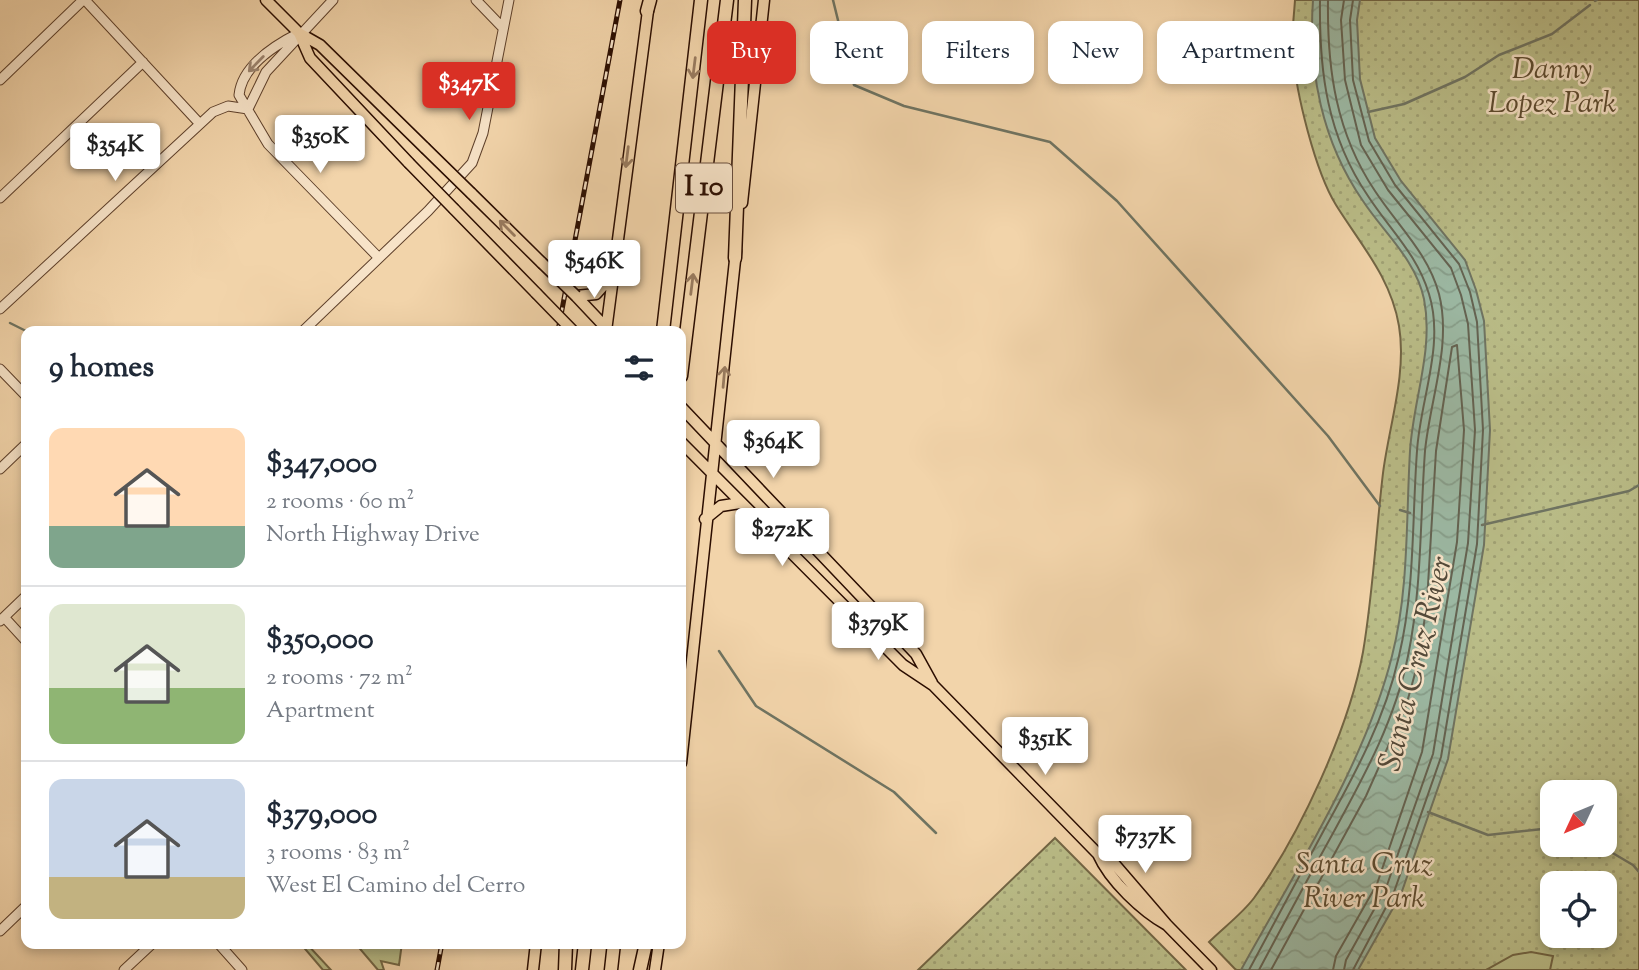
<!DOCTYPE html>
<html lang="en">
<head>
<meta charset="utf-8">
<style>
  body { margin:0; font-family:"Sorts Mill Goudy",serif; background:#f6f6f7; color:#1f2937; height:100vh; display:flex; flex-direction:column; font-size:26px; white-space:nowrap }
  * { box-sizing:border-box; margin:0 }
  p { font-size:23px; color:#747a83 }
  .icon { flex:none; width:38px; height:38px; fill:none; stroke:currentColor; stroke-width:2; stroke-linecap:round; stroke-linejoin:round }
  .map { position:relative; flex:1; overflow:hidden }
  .panel { position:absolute; left:21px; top:326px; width:665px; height:623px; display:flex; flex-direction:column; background:#fff; border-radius:14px; box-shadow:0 4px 10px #0003 }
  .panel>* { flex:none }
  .banner { position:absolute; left:707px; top:21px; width:665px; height:63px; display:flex; gap:14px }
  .needle { width:46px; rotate:226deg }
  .tools { position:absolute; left:1540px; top:780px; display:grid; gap:14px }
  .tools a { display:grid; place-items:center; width:77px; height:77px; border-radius:14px; background:#fff; box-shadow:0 4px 10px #0003; font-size:35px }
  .price { position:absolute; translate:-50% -60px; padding:0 16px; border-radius:7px; background:#fff; color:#222; font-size:23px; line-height:46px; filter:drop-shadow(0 2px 4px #0008) }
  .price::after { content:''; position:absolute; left:50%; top:42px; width:21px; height:16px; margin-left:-10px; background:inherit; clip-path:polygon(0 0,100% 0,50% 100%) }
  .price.on { background:#d93025; color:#fff }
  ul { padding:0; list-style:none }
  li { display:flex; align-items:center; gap:21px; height:175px; padding:0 28px }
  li+li { border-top:2px solid #e0e1e3 }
  li span { display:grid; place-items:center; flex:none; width:196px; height:140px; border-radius:14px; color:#555 }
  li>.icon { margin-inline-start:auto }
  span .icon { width:84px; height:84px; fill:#fffc; stroke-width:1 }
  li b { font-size:30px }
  h2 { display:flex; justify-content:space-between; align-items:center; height:84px; padding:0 28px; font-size:30px }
  .pill { padding:0 24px; border-radius:14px; background:#fff; box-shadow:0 4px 10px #0003; font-size:24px; line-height:63px }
  .pill.on { background:#d93025; color:#fff }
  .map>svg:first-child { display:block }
  .park { fill:url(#park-dots); stroke:#726544; stroke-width:2; fill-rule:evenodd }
  .pitch { fill:#babd88; stroke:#726544; stroke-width:2 }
  .water { fill:url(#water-waves); stroke:#6f7462; stroke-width:2 }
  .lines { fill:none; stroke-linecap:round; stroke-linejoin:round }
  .shore { stroke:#646352; stroke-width:2 }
  .stream { stroke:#6f7462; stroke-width:2.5 }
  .minor-casing { stroke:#5d3f2a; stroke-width:11 }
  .major-casing { stroke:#2b0d00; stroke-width:13 }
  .highway-casing { stroke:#2b0d00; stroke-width:15 }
  .minor { stroke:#f7e3c8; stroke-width:9 }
  .major { stroke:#f2d4aa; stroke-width:10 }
  .highway { stroke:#f2d4aa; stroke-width:12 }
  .rail-casing { stroke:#2b0d00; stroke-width:5 }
  .rail { stroke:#f7e3c8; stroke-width:2.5; stroke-dasharray:8; stroke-linecap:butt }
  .major-bridge-casing { stroke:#2b0d00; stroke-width:13; stroke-linecap:butt }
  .major-bridge { stroke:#f2d4aa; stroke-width:10 }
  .oneway { stroke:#9b836e }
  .oneway2 { stroke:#987a5e }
  .labels { text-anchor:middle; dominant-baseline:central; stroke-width:5; stroke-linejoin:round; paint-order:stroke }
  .shield { fill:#f7e3c8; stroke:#684d3c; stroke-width:2 }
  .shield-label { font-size:28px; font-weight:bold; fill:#2b0d00 }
  .park-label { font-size:30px; font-style:italic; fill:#5d4b30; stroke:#f7e3c8 }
  .water-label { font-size:32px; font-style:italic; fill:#534939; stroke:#f7e3c8 }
</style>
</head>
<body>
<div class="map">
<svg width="1639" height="970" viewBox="0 0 1639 970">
  <defs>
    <pattern id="park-dots" width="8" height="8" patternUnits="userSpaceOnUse" patternTransform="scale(1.75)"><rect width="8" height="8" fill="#babd88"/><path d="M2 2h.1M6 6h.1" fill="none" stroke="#a0a174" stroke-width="1.8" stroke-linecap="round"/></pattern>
    <pattern id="water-waves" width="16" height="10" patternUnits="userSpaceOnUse" patternTransform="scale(1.75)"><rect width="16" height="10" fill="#9cb9a4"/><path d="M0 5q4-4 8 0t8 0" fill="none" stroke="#879e8b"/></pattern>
  </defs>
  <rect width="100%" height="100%" fill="#f2d4aa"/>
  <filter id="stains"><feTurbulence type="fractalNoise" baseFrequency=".00286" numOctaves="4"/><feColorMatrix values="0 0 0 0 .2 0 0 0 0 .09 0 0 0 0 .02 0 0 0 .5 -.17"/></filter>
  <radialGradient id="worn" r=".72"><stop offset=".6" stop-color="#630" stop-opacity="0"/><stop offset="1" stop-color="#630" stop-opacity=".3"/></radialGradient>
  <path class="park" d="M1295,0H1639V970H1236L1209,942C1223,928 1242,914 1254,898C1300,835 1349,728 1363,652C1373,593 1376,532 1383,473C1389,426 1407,373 1399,326C1391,278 1361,245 1336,205C1315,171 1296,93 1293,53C1291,36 1294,17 1295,0ZM1552,793H1605V845H1552ZM1552,884H1605V936H1552Z
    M1055,838L1186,970H918Z"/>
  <path class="pitch" d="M300,943H306L331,970H323Z
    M355,943H402L399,965L381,961L384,970H378Z
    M1531,952L1553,956L1550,970H1486L1513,955Z"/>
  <path class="water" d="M1313,0H1360L1357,20L1360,79L1375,138L1401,181L1465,260L1476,290L1484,321L1490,430L1484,545L1448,759L1401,894L1358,970H1241C1294,873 1365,764 1392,656C1409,590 1406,519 1410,451C1413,400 1434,350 1424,299C1416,260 1384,233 1363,201C1322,142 1308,71 1313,0Z"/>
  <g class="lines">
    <path class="shore" d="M1344,0L1341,20L1345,80L1361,145L1388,190L1451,268L1461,295L1468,324L1475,430L1468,543L1433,754L1386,888L1346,960L1344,970
      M1353,0L1350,20L1353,80L1369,141L1395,185L1459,264L1470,292L1477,322L1483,430L1477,544L1441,757L1394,892L1353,970
      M1249,970C1274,924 1299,877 1324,830C1355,774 1385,719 1399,656C1415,589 1412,519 1417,451C1420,400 1445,345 1429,294C1417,254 1390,230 1368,196C1327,136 1319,71 1320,0
      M1259,970C1283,925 1307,880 1332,835C1363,778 1395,721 1408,656C1422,588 1420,519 1425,451C1430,399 1452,345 1439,294C1428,253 1398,226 1375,191C1336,133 1327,69 1328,0
      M1271,970L1366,796L1406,706L1419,659L1427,602L1436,451L1452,347L1457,345L1464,430L1457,542L1422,752L1377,884L1336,956L1333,970"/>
    <path class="stream" d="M833,0L854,85L904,106L1050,142L1117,201L1328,436L1380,506
      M1595,1L1597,0
      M1368,112L1404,104L1465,77L1499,55L1552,34L1590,5
      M10,323L26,331
      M1400,510L1410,513
      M1482,525L1629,491L1639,485
      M719,651L756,706L894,792L936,833
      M1428,812L1488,835L1552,828
      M1599,845L1633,865L1639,872"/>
    <g class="minor-casing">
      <path id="minor" d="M85,0L200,124
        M476,0L503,28
        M299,33C275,45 242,66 239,95L268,144L379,258
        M0,80L83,0
        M248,109L266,72L333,0
        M0,198L143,62
        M0,309L213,112L228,106L248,109
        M303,331L428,211L472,163L483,133L509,0
        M0,369L26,396
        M0,469L26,444
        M4,617L26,641
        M0,621L26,596
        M0,931L26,906
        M218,943L242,970
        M124,970L153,943"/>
    </g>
    <g class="major-casing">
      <path id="major" d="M266,0L299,33L320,45L425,148
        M299,33L310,58L409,163
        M471,193L542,263
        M742,203L764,0
        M454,209L536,293
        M576,296L609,331
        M576,296L596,294L612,276
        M606,331L649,3
        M681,407L916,654L932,683
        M681,442L903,665L933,685L1098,854C1110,881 1142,911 1167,925
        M705,519L721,506L740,503
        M681,763L736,251
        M1098,854L1111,860L1167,925L1211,970
        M533,970L536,943
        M655,970L659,943"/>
    </g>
    <g class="highway-casing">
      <path id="highway" d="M647,11L650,0
        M735,258L745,0
        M663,331L701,0
        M681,376L727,0
        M565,970L566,943
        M582,970L585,943
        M611,970L614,943
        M640,970L646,943"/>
    </g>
    <use href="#minor" class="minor"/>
    <use href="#major" class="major"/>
    <use href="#highway" class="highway"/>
    <g class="rail-casing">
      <path id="rail" d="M558,331L620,0
        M437,970L442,943"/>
    </g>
    <use href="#rail" class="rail"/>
    <g class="major-bridge-casing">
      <path id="major-bridge" d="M425,148L471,193
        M409,163L454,209
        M542,263L576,296
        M536,293L573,331"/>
    </g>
    <use href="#major-bridge" class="major-bridge"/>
  </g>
  <defs><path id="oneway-shaft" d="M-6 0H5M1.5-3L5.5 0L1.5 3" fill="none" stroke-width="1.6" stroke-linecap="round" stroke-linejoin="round" transform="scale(1.75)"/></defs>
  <use class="oneway" href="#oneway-shaft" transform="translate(256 64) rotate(134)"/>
  <g class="oneway2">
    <use href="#oneway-shaft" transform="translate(694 68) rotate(97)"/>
    <use href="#oneway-shaft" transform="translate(627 157) rotate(97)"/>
    <use href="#oneway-shaft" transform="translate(507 228) rotate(-135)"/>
    <use href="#oneway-shaft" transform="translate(692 284) rotate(-83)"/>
    <use href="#oneway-shaft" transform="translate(724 377) rotate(-85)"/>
  </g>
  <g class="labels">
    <rect class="shield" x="676" y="163.5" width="56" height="49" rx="5"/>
    <g class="shield-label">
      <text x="704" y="188">I 10</text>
    </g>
    <g class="park-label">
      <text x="1552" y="70">Danny<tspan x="1552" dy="34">Lopez Park</tspan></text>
      <text x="1364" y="865">Santa Cruz<tspan x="1364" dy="34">River Park</tspan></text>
    </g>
    <g class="water-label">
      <text transform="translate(1417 664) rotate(-76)">Santa Cruz River</text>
    </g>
  </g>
  <rect width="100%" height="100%" filter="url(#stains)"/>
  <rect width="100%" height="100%" fill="url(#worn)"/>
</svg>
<div class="tools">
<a><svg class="needle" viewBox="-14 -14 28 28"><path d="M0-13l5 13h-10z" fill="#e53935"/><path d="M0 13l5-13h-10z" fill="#747a83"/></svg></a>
<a><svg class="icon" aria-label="locate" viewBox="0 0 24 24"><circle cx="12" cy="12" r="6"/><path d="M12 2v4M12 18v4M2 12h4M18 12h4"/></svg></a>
</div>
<b class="price on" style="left:469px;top:122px">$347K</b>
<b class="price" style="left:320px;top:175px">$350K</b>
<b class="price" style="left:115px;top:183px">$354K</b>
<b class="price" style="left:594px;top:300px">$546K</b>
<b class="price" style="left:773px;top:480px">$364K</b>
<b class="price" style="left:782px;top:568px">$272K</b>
<b class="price" style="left:878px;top:662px">$379K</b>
<b class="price" style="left:1045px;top:777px">$351K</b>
<b class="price" style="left:1145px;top:875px">$737K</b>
<div class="banner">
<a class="pill on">Buy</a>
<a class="pill">Rent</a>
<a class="pill">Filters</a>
<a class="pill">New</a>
<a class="pill">Apartment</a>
</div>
<section class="panel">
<h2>9 homes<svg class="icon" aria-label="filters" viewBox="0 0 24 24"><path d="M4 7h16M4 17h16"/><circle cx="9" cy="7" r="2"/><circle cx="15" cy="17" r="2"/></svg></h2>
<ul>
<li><span style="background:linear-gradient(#ffd9b3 70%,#7fa58c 0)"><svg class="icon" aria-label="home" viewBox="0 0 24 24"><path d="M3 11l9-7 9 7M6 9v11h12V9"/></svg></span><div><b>$347,000</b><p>2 rooms · 60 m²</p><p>North Highway Drive</p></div></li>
<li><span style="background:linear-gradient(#dfe7d0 60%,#8fb573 0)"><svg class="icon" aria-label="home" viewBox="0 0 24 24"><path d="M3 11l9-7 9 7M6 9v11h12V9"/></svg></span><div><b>$350,000</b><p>2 rooms · 72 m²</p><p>Apartment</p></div></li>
<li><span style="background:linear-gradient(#c9d6e8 70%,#c2b280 0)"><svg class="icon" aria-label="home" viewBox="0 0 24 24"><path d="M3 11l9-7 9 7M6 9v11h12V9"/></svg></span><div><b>$379,000</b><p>3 rooms · 83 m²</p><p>West El Camino del Cerro</p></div></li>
</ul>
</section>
</div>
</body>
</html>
